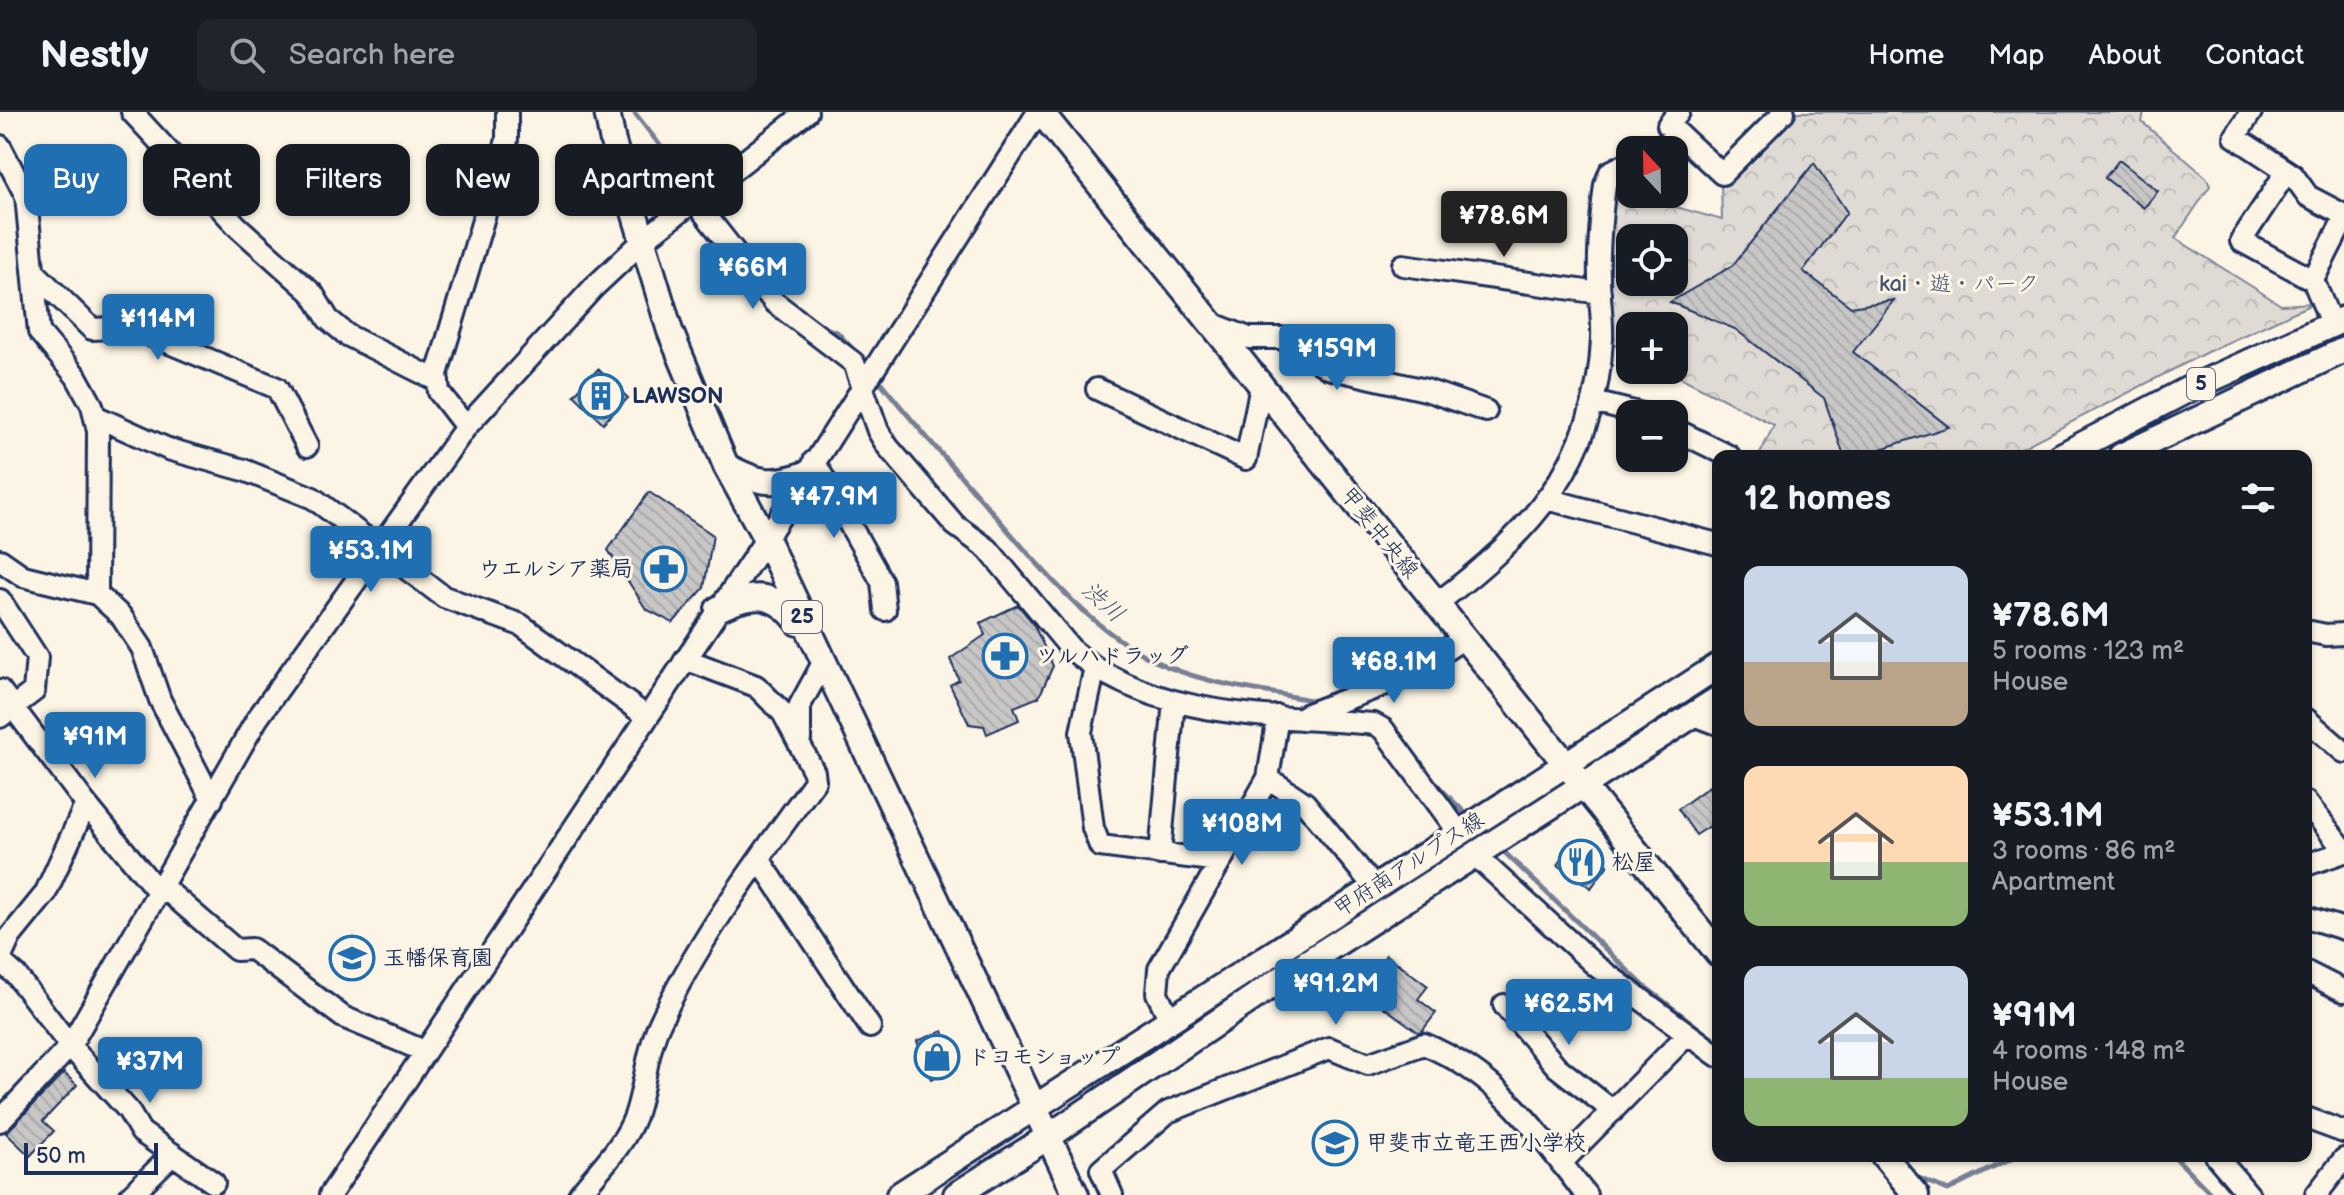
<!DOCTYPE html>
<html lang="en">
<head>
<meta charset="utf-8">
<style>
  body { margin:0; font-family:"Balsamiq Sans","Klee One",sans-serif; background:#20242c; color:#f1f3f6; height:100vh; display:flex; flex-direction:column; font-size:30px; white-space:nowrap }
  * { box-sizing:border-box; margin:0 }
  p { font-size:26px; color:#9ea1a6 }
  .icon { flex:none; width:44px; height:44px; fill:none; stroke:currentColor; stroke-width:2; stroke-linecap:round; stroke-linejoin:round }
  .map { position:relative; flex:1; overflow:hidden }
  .sheet { position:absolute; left:1712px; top:338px; width:600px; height:712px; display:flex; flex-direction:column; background:#171b24; border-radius:16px; box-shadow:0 2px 6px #0004 }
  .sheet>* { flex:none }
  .banner { position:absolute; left:24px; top:32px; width:760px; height:72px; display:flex; gap:16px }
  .needle { width:52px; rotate:338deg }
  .fabs { position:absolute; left:1616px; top:24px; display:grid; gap:16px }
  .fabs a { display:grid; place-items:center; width:72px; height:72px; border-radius:16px; background:#171b24; box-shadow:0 2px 6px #0004; font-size:40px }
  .scale { position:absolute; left:24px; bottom:20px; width:134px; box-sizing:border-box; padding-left:8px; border:4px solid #1b2f5e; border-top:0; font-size:22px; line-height:28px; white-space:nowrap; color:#1b2f5e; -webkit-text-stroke:6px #fcf5e5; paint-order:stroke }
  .price { position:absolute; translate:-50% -68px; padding:0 18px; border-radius:8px; background:#1f6fb2; color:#fff; font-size:26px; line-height:52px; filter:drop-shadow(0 2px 4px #0008) }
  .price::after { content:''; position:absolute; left:50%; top:48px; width:24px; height:18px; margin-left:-12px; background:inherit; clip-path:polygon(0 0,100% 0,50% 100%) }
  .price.on { background:#222; color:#fff }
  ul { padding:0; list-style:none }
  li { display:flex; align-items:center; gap:24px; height:200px; padding:0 32px }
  li span { display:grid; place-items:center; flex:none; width:224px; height:160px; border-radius:16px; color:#555 }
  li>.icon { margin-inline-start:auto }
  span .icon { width:96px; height:96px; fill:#fffc; stroke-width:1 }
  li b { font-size:34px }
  h2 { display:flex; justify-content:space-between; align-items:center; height:96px; padding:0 32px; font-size:34px }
  .pill { padding:0 28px; border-radius:16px; background:#171b24; box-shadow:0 2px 6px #0004; font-size:28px; line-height:72px }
  .pill.on { background:#1f6fb2; color:#fff }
  header { display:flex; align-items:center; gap:48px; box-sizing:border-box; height:112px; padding:0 40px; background:#171b24; border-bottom:2px solid #363941 }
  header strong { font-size:38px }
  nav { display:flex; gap:44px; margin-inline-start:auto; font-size:28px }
  .search { width:560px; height:72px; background:#20242c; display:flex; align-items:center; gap:20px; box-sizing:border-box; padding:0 28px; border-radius:16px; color:#9ea1a6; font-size:30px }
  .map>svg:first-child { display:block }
  .park { fill:url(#park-crowns); stroke:#7d8599; stroke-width:2; fill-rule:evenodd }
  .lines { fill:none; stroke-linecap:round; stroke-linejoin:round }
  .stream { stroke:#767f94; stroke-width:5 }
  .building { fill:url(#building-back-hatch); stroke:#1b2f5e; stroke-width:2 }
  .minor-casing { stroke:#1b2f5e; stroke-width:26 }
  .major-casing { stroke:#1b2f5e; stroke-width:30 }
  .minor { stroke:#fcf5e5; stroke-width:20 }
  .major { stroke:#fcf5e5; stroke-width:24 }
  .labels { text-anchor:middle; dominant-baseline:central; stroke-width:6; stroke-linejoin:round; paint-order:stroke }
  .shield { fill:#fcf5e5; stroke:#5e6a86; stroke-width:2 }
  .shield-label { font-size:20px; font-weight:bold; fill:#1b2f5e }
  .park-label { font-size:22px; fill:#425176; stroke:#fcf5e5 }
  .poi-label { font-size:22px; font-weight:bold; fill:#1b2f5e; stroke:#fcf5e5; text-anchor:start }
  .street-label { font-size:22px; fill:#1b2f5e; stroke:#fcf5e5 }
  .water-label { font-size:24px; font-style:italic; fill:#485779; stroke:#fcf5e5 }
</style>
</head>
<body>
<header>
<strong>Nestly</strong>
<div class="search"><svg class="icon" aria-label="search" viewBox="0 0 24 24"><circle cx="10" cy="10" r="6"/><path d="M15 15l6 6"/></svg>Search here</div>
<nav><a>Home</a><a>Map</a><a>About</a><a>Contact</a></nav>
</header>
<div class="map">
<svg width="2344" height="1083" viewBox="0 0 2344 1083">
  <defs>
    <pattern id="park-crowns" width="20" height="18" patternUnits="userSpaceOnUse" patternTransform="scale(2)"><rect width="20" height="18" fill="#dfdbd4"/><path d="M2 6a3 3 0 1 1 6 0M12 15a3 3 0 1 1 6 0" fill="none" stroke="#bfbcb8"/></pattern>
    <pattern id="building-back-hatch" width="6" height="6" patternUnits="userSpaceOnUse" patternTransform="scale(2)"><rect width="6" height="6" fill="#c8c7c6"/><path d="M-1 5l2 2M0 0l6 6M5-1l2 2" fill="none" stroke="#ababac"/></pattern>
  </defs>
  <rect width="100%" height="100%" fill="#fcf5e5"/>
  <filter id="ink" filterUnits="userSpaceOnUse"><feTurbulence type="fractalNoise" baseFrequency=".0125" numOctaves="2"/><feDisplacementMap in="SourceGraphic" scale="16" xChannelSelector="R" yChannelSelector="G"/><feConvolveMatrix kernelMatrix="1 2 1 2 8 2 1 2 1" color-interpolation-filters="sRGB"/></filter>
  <g filter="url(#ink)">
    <path class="park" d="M1791,0H2144L2142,10L2206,65L2210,74L2175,126L2281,193L2314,191L2207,240L2006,344H1759L1774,313L1666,258H1674V214H1630V240L1609,229L1603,162L1609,76L1722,108L1721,71ZM1630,126H1674V170H1630Z"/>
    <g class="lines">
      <path class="stream" d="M634,0L697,81
        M820,214L837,220L869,255
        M875,263C910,308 949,350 986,393C1037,451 1085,514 1155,549C1206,574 1266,578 1320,590
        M1346,596L1366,604
        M1430,666L1471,707
        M1501,737L1644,874L1718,931
        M2174,1044L2212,1083
        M1911,1063L1948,1078L2017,1044"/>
    </g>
    <path class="building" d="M2119,48L2158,79L2144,96L2105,66Z
      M1814,51L1847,100L1803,159L1851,195L1894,188L1853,240L1949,315L1859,344H1844L1824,286L1735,217L1670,190L1732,154Z
      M598,257L628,286L603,311L574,283Z
      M649,380L713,423L704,476L673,511L646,497L608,438Z
      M1018,493L1033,511L1053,554L1039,585L1014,595L1019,608L987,622L984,614L969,612L950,573L959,568L950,547L985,523L980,511Z
      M1711,673L1718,684V709L1696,723L1678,697Z
      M1575,729L1608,753L1591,776L1558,753Z
      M1386,843L1428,874L1418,887L1436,901L1422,919L1418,920L1360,878Z
      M943,919L957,956L931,967L917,929Z
      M64,961L77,973L43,1009L54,1019L30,1044L6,1021Z"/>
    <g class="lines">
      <g class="minor-casing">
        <path id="minor" d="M132,0L237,114L313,182L328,207L347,223L438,269
          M1679,0L1668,13L1681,24
          M2251,0L2235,25L2293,63L2308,84L2344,103
          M0,34L26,84L39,220L76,264L92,293L98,319L97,482
          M1653,38L1681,24L1722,62L1784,0
          M2287,59L2241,129L2313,168
          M693,87L774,190L854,251L878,319L888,335L955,413L988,437L1071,537C1153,608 1272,603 1374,612L1383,617L1458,719
          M1403,153L1600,181
          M33,159L92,217L131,215L277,276L307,334
          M1208,210L1249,226H1282L1328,256L1426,278L1486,299
          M2332,213L2313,168L2344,107
          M1097,277L1246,347L1261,274
          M1593,290L1642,302
          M95,304L168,337L244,358L313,386L444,485L521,513L646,604
          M466,315L439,280L437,262L507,28V0
          M1674,317L1729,344
          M814,349L882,470L885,498
          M1547,387L1717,432L1718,430
          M0,448L23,464L97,482L121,504L142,536L160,588L212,688
          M0,488L37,545L34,579L0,605
          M1436,492C1530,421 1597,350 1602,227C1603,206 1599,186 1599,165C1598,135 1601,104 1605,73L1610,60L1630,50
          M2306,519L2326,523L2344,522
          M1095,555L1081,620L1093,716L1100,734L1220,749
          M0,578L86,692L160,782
          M1305,603L1407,564L1464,526
          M1694,603L1718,612
          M2306,607L2344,640
          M800,628V593L823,551
          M1268,666L1305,691L1375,776
          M2306,690L2344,738
          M1160,742L1174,589
          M1477,745L1596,854L1718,944
          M759,747L870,915
          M2306,753L2344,740
          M163,775L236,838L252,837L343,905L424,939
          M2306,805L2344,817
          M0,847L10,825L45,782L86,692
          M0,849L16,863L70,934L128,998L141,1020L214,1071
          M2306,860L2344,879
          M1504,893L1557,955L1613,999
          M1170,908L1157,881L1159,857L1268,666L1278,604
          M2306,1006L2344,1020
          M0,1009L70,934L257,607L466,315L594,175L644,128L807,0
          M2216,1044L2249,1083
          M1561,1051L1688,922
          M131,1083L173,1042
          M330,1083L766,427L1038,0
          M579,1083C598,1058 624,1034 635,1004C645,975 646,943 658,915C697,828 759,747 815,669L814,660L783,601L756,574L685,547
          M1112,1083L1101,1058L1168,1000L1329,936L1368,952L1424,932C1502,965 1536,1019 1586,1083
          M2316,1083L2344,1047"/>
      </g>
      <g class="major-casing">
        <path id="major" d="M607,0L613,30L670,219L726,354L766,427L1076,1083
          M1041,0L1718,841
          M2061,344L2187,278L2344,207
          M2121,344L2344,238
          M726,354C758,371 772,374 806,362
          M718,497C753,480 775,479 799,511
          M1884,1044L1916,1083
          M899,1083L1718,554
          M956,1083L1048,1025L1278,869L1718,587"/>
      </g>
      <use href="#minor" class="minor"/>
      <use href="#major" class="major"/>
    </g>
  </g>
  <defs>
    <g id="building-ring" transform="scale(2.3)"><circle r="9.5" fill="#fcf5e5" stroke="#1f6fb2" stroke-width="1.5"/><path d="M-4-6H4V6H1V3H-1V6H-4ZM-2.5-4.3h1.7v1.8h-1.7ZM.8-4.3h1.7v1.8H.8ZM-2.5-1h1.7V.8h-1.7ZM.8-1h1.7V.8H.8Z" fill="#1f6fb2"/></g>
    <g id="pharmacy-ring" transform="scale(2.3)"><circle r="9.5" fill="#fcf5e5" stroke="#1f6fb2" stroke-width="1.5"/><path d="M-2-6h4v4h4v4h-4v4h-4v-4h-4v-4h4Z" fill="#1f6fb2"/></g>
    <g id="restaurant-ring" transform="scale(2.3)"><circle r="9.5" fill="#fcf5e5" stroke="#1f6fb2" stroke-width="1.5"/><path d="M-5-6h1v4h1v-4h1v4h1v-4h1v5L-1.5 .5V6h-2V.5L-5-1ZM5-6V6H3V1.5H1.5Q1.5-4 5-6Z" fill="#1f6fb2"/></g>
    <g id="school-ring" transform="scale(2.3)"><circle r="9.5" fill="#fcf5e5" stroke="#1f6fb2" stroke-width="1.5"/><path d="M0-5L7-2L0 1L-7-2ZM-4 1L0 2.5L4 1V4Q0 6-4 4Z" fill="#1f6fb2"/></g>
    <g id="shop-ring" transform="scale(2.3)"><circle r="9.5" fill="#fcf5e5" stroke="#1f6fb2" stroke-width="1.5"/><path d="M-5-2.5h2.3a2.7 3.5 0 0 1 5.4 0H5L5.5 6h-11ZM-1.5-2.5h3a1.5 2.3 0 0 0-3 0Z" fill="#1f6fb2"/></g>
  </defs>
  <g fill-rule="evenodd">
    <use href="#building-ring" x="601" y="284"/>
    <use href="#pharmacy-ring" x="664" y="457"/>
    <use href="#pharmacy-ring" x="1005" y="544"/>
    <use href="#restaurant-ring" x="1581" y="750"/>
    <use href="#school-ring" x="352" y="846"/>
    <use href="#shop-ring" x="937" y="945"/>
    <use href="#school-ring" x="1335" y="1031"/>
  </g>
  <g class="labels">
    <g class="shield">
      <rect x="2187" y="256" width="28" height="32" rx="6"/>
      <rect x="782" y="489" width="40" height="32" rx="6"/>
    </g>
    <g class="shield-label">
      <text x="2201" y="272">5</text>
      <text x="802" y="505">25</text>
    </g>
    <g class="park-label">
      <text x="1959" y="172">kai・遊・パーク</text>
    </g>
    <g class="poi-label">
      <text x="632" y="284">LAWSON</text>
      <text x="633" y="457" text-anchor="end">ウエルシア薬局</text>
      <text x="1036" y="544">ツルハドラッグ</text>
      <text x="1612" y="750">松屋</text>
      <text x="383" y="846">玉幡保育園</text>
      <text x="968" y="945">ドコモショップ</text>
      <text x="1366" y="1031">甲斐市立竜王西小学校</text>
    </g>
    <g class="street-label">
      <text transform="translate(1379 421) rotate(51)">甲斐中央線</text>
      <text transform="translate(1409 753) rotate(-33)">甲府南アルプス線</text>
    </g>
    <g class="water-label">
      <text transform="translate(1103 490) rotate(42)">渋川</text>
    </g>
  </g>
</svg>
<div class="fabs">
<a><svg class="needle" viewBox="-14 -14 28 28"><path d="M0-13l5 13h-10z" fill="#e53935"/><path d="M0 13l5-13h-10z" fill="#9ea1a6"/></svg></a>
<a><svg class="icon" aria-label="locate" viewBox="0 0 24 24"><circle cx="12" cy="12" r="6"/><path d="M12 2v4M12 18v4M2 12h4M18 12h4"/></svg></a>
<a>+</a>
<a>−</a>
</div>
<div class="scale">50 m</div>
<b class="price on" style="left:1504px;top:147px">¥78.6M</b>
<b class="price" style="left:753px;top:199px">¥66M</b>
<b class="price" style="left:158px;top:250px">¥114M</b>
<b class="price" style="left:1337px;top:280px">¥159M</b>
<b class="price" style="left:834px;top:428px">¥47.9M</b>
<b class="price" style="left:371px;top:482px">¥53.1M</b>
<b class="price" style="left:1394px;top:593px">¥68.1M</b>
<b class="price" style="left:95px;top:668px">¥91M</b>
<b class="price" style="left:1242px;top:755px">¥108M</b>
<b class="price" style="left:1336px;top:915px">¥91.2M</b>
<b class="price" style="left:1569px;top:935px">¥62.5M</b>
<b class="price" style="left:150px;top:993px">¥37M</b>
<div class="banner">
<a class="pill on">Buy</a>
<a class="pill">Rent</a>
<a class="pill">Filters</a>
<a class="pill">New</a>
<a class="pill">Apartment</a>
</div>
<section class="sheet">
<h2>12 homes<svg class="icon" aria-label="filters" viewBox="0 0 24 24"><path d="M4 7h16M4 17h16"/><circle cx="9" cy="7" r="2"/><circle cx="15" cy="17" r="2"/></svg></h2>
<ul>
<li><span style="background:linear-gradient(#c9d6e8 60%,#b9a48a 0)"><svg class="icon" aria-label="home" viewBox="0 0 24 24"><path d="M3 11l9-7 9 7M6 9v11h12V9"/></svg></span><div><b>¥78.6M</b><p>5 rooms · 123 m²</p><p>House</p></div></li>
<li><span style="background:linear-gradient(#ffd9b3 60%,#8fb573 0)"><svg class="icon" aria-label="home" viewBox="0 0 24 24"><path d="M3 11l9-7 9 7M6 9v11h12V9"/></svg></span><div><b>¥53.1M</b><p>3 rooms · 86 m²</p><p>Apartment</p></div></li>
<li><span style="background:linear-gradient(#c9d6e8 70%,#8fb573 0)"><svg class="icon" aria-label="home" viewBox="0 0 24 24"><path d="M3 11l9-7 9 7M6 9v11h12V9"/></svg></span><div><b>¥91M</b><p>4 rooms · 148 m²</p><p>House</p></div></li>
</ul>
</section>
</div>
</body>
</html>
